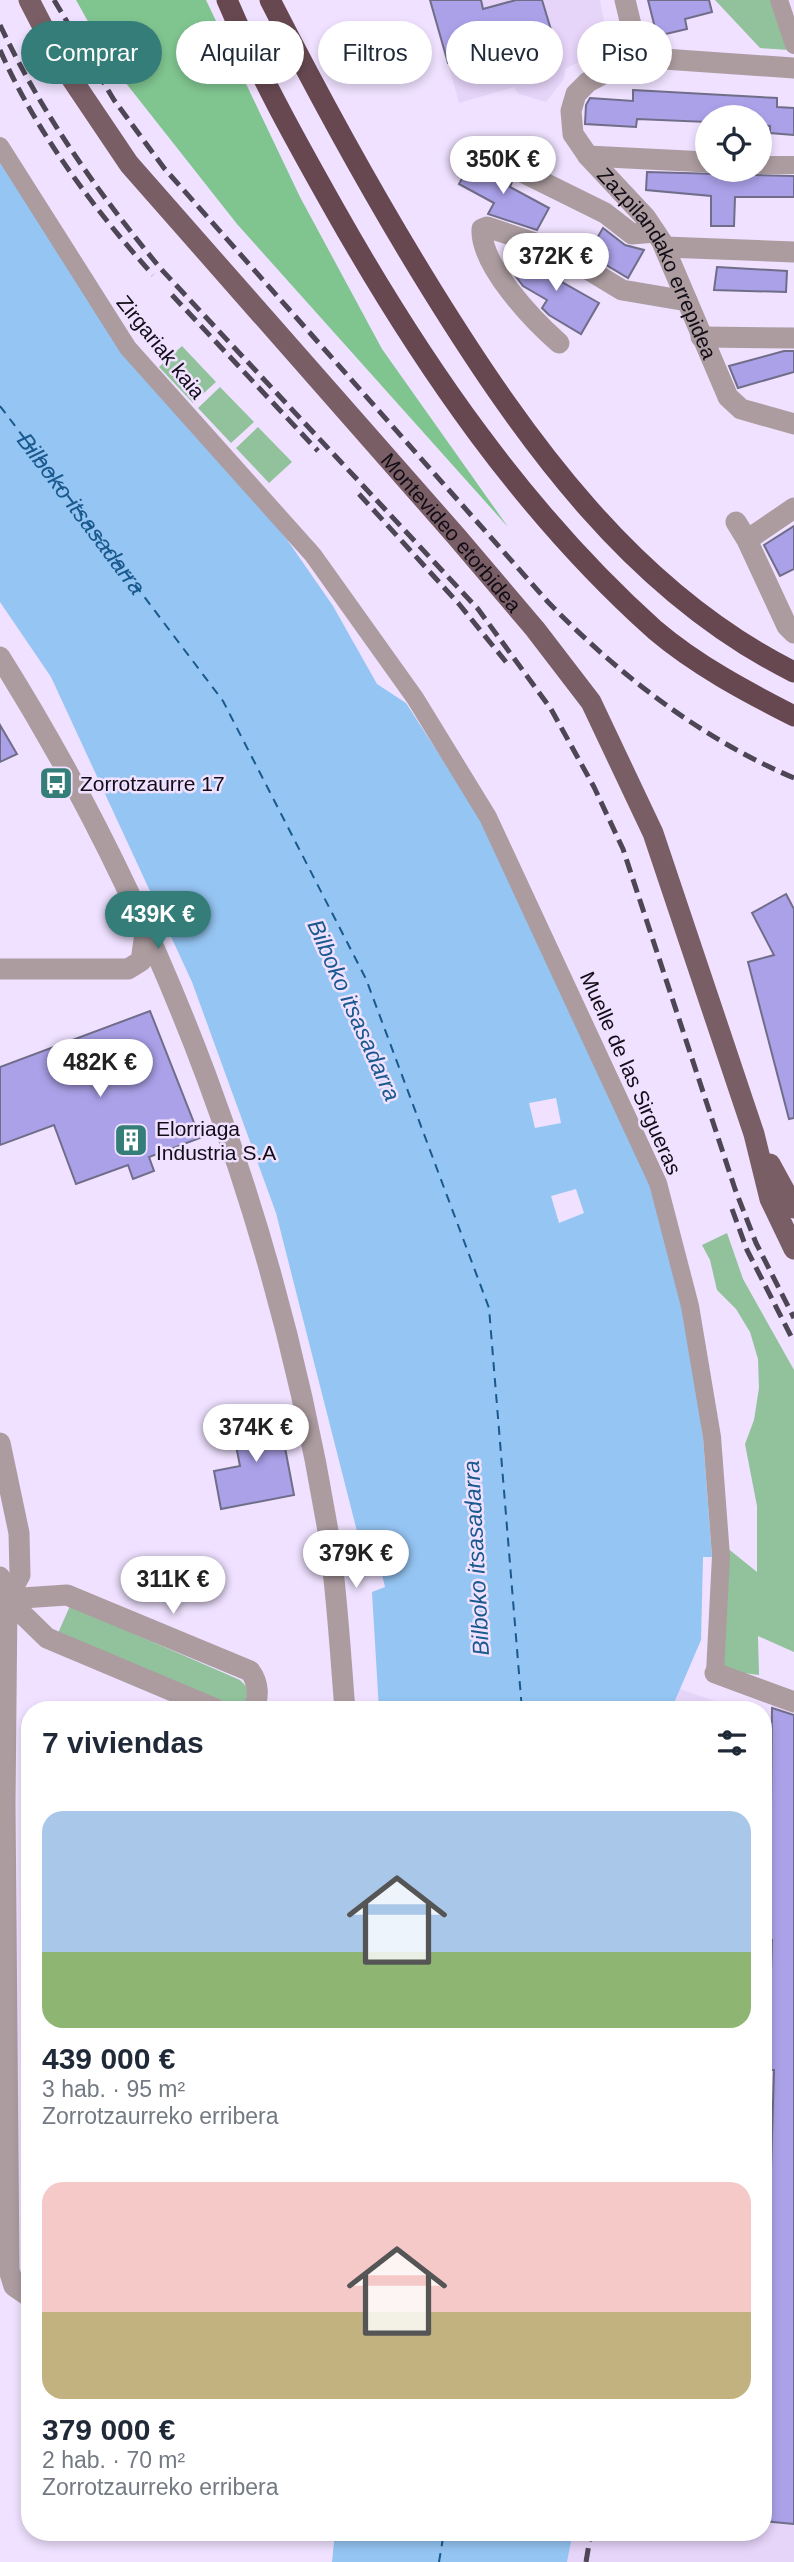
<!DOCTYPE html>
<html lang="es">
<head>
<meta charset="utf-8">
<style>
  body { margin:0; font-family:Helvetica,sans-serif; background:#f6f6f7; color:#1f2937; height:100vh; display:flex; flex-direction:column; font-size:26px; white-space:nowrap }
  * { box-sizing:border-box; margin:0 }
  p { font-size:23px; color:#747a83 }
  .icon { flex:none; width:38px; height:38px; fill:none; stroke:currentColor; stroke-width:2; stroke-linecap:round; stroke-linejoin:round }
  .map { position:relative; flex:1; overflow:hidden }
  .details { position:absolute; left:21px; top:1701px; width:751px; height:840px; display:flex; flex-direction:column; background:#fff; border-radius:28px; box-shadow:0 4px 10px #0003 }
  .details>* { flex:none }
  .guide { position:absolute; left:21px; top:21px; width:752px; height:63px; display:flex; gap:14px }
  .buttons { position:absolute; left:695px; top:105px; display:grid; gap:14px }
  .buttons a { display:grid; place-items:center; width:77px; height:77px; border-radius:50%; background:#fff; box-shadow:0 4px 10px #0003; font-size:35px }
  .price { position:absolute; translate:-50% -60px; padding:0 16px; border-radius:24px; background:#fff; color:#222; font-size:23px; line-height:46px; filter:drop-shadow(0 2px 4px #0008) }
  .price::after { content:''; position:absolute; left:50%; top:42px; width:21px; height:16px; margin-left:-10px; background:inherit; clip-path:polygon(0 0,100% 0,50% 100%) }
  .price.active { background:#347d78; color:#fff }
  ul { padding:0; list-style:none }
  li { display:grid; align-content:center; gap:14px; height:371px; padding:0 21px }
  li span { display:grid; place-items:center; height:217px; border-radius:21px; color:#555 }
  li>.icon { margin-inline-start:auto }
  span .icon { width:126px; height:126px; fill:#fffc; stroke-width:1 }
  li b { font-size:30px }
  h2 { display:flex; justify-content:space-between; align-items:center; height:84px; padding:0 21px; font-size:30px }
  .chip { padding:0 24px; border-radius:32px; background:#fff; box-shadow:0 4px 10px #0003; font-size:24px; line-height:63px }
  .chip.active { background:#347d78; color:#fff }
  .map>svg:first-child { display:block }
  .built { fill:#e6d4f9 }
  .green { fill:#91c29b }
  .forest { fill:#80c590 }
  .water { fill:#95c5f3 }
  .pier { fill:#efe1ff }
  .lines { fill:none; stroke-linecap:round; stroke-linejoin:round }
  .ferry { stroke:#19598e; stroke-width:2; stroke-dasharray:9 7; stroke-linecap:butt }
  .building { fill:#aba1e9; stroke:#706d88; stroke-width:2 }
  .pedestrian { stroke:#ac9ca0; stroke-width:18 }
  .minor { stroke:#ac9ca0; stroke-width:21 }
  .tertiary { stroke:#ac9ca0; stroke-width:21 }
  .primary { stroke:#795e65; stroke-width:21 }
  .motorway { stroke:#674851; stroke-width:21 }
  .rail { stroke:#4d4655; stroke-width:5; stroke-dasharray:14 7; stroke-linecap:butt }
  .labels { text-anchor:middle; dominant-baseline:central; stroke-width:5; stroke-linejoin:round; paint-order:stroke }
  .street-label { font-size:21px; fill:#120d17; stroke:#efe1ff }
  .poi-label { font-size:21px; fill:#120d17; stroke:#efe1ff; text-anchor:start }
  .water-label { font-size:23px; font-style:italic; fill:#19598e; stroke:#efe1ff }
</style>
</head>
<body>
<div class="map">
<svg width="794" height="2562" viewBox="0 0 794 2562">
  <rect width="100%" height="100%" fill="#efe1ff"/>
  <path class="built" d="M430,0H600L609,47L565,69L564,79L546,102L519,94L514,87L459,103Z
    M680,1689L730,1706L728,1710H671Z
    M772,1701L794,1710V2562H567L573,2532H763V1741L771,1743Z"/>
  <path class="green" d="M715,0H774L790,50L760,48Z
    M182,346L216,382L193,403L159,367Z
    M220,387L254,422L231,443L198,408Z
    M258,427L292,462L269,483L236,448Z
    M727,1233L743,1279L794,1370V1652L758,1636L759,1675L720,1670L726,1547L757,1572V1506L745,1444L754,1420L759,1388L758,1359L750,1332L736,1309L717,1290L710,1260L702,1245Z
    M70,1606L240,1680L249,1689L245,1702L240,1705L221,1702L58,1633Z"/>
  <path class="forest" d="M76,0H206L300,197L382,349L508,527L237,224L114,68Z"/>
  <path class="water" d="M0,158L52,240L288,541L333,606L377,684L406,703L482,821L650,1185L687,1320L703,1438L712,1557H703L701,1640L671,1710H379L372,1592L385,1587L375,1545L361,1547L276,1213L192,982L51,677L0,602Z
    M335,2532H573L567,2562H332Z"/>
  <path class="pier" d="M556,1098L561,1123L535,1128L529,1103Z
    M576,1189L584,1213L559,1223L551,1196Z"/>
  <g class="lines">
    <g class="ferry">
      <path id="s1" d="M0,406L223,701L366,979L489,1308L522,1710"/>
      <path d="M439,2562L444,2532"/>
    </g>
  </g>
  <path class="building" d="M430,0H481L483,9L516,0H542L552,33L448,63Z
    M648,0H709L712,12L685,19L687,29L657,36Z
    M633,90L777,98V107L794,108V135L770,133V126L760,125V117H707V122L637,119L636,127L585,124L586,105L590,98L633,101Z
    M476,153L481,156L483,165L488,169L512,182L510,187L549,208L537,230L488,214L494,203L459,184Z
    M647,172L794,176V197H735L734,226H711V196L646,190Z
    M603,228L625,245L644,250L628,278L588,254Z
    M526,254L550,262L567,272L562,282L599,303L581,334L549,315L542,308L547,300L523,286L514,274Z
    M717,267L787,271L786,292L714,290Z
    M784,351H794V372L738,388L729,366Z
    M794,526V569L780,576L764,545Z
    M0,725L17,754L0,762Z
    M786,894L794,909V1118L789,1119L748,962L774,955L752,913Z
    M150,1011L200,1138L149,1157L154,1171L133,1179L128,1165L76,1184L54,1125L0,1145V1067Z
    M278,1411L294,1495L221,1509L214,1471L240,1466L231,1420Z
    M772,1708L794,1715V2524L763,2521V2170H771L774,2070H768L772,1940H763V1813H771Z"/>
  <g class="lines">
    <path class="pedestrian" d="M779,0L794,45
      M0,146L128,348L313,555L415,698L488,817L658,1183L690,1306L712,1437L721,1556L715,1673
      M760,165H794"/>
    <path class="minor" d="M631,52L664,59L794,68
      M588,156L707,162
      M494,158L605,213L632,234L655,232
      M665,247L794,252
      M701,337L794,338
      M559,343C533,320 480,265 482,229L487,227L556,250L622,290L687,301
      M794,508L747,540L787,626L794,633
      M736,522L747,540
      M0,657C165,920 277,1224 328,1531C337,1590 340,1650 345,1710
      M0,969H128L141,961L145,933
      M0,1443L19,1533L20,1575L7,1599
      M0,1577L7,1599L5,1804L9,2270L14,2286L30,2297
      M0,1597L7,1599L47,1638L218,1710
      M7,1599L67,1595L250,1671C258,1682 261,1699 251,1710
      M715,1673L794,1702"/>
    <path class="tertiary" id="s2" d="M625,0L633,33L631,52L611,70L588,82L576,94L571,111L573,134L588,156L646,218L662,242L728,397L741,409L794,424"/>
    <g class="primary">
      <path id="s3" d="M29,0L63,66L129,164L456,536L535,629L591,702L653,833L754,1134L770,1199L794,1249"/>
      <path d="M770,1164L794,1208"/>
    </g>
    <path class="motorway" d="M227,0C258,73 297,143 336,212C422,364 524,513 655,630C696,665 747,692 794,716
      M270,0C321,100 374,197 433,292C525,440 633,592 794,672"/>
    <path class="rail" d="M54,0L114,100L164,168L548,602C618,674 700,738 794,778
      M0,25C42,114 98,193 161,269L478,609L551,709L594,787L623,849L735,1189L756,1243L794,1318
      M0,50C36,132 93,208 153,275
      M172,295L318,451
      M359,494L459,604L506,662
      M732,1209L747,1250L794,1342
      M586,2562L591,2532"/>
  </g>
  <defs>
    <g id="bus-square" transform="scale(1.75)"><rect x="-9" y="-9" width="18" height="18" rx="4" fill="#347d78" stroke="#efe1ff"/><path d="M-5-6H5V4H4V6H2V4H-2V6H-4V4H-5ZM-3.5-4V0h7V-4ZM-3.5 1.2v1.5H-2V1.2ZM2 1.2v1.5H3.5V1.2Z" fill="#fff"/></g>
    <g id="building-square" transform="scale(1.75)"><rect x="-9" y="-9" width="18" height="18" rx="4" fill="#347d78" stroke="#efe1ff"/><path d="M-4-6H4V6H1V3H-1V6H-4ZM-2.5-4.3h1.7v1.8h-1.7ZM.8-4.3h1.7v1.8H.8ZM-2.5-1h1.7V.8h-1.7ZM.8-1h1.7V.8H.8Z" fill="#fff"/></g>
  </defs>
  <g fill-rule="evenodd">
    <use href="#bus-square" x="56" y="783"/>
    <use href="#building-square" x="131" y="1140"/>
  </g>
  <g class="labels">
    <g class="street-label">
      <text stroke="none"><textPath href="#s2" startOffset="320">Zazpilandako errepidea</textPath></text>
      <text transform="translate(161 347) rotate(51)">Zirgariak kaia</text>
      <text stroke="none"><textPath href="#s3" startOffset="682">Montevideo etorbidea</textPath></text>
      <text transform="translate(631 1073) rotate(66)">Muelle de las Sirgueras</text>
    </g>
    <g class="poi-label">
      <text x="80" y="783">Zorrotzaurre 17</text>
      <text x="156" y="1128">Elorriaga<tspan x="156" dy="24">Industria S.A</tspan></text>
    </g>
    <g class="water-label">
      <text stroke="none"><textPath href="#s1" startOffset="135">Bilboko itsasadarra</textPath></text>
      <text transform="translate(354 1010) rotate(66)">Bilboko itsasadarra</text>
      <text transform="translate(476 1558) rotate(-93)">Bilboko itsasadarra</text>
    </g>
  </g>
</svg>
<div class="buttons">
<a><svg class="icon" aria-label="locate" viewBox="0 0 24 24"><circle cx="12" cy="12" r="6"/><path d="M12 2v4M12 18v4M2 12h4M18 12h4"/></svg></a>
</div>
<b class="price" style="left:503px;top:196px">350K €</b>
<b class="price" style="left:556px;top:293px">372K €</b>
<b class="price active" style="left:158px;top:951px">439K €</b>
<b class="price" style="left:100px;top:1099px">482K €</b>
<b class="price" style="left:256px;top:1464px">374K €</b>
<b class="price" style="left:356px;top:1590px">379K €</b>
<b class="price" style="left:173px;top:1616px">311K €</b>
<div class="guide">
<a class="chip active">Comprar</a>
<a class="chip">Alquilar</a>
<a class="chip">Filtros</a>
<a class="chip">Nuevo</a>
<a class="chip">Piso</a>
</div>
<section class="details">
<h2>7 viviendas<svg class="icon" aria-label="filters" viewBox="0 0 24 24"><path d="M4 7h16M4 17h16"/><circle cx="9" cy="7" r="2"/><circle cx="15" cy="17" r="2"/></svg></h2>
<ul>
<li><span style="background:linear-gradient(#a9c7e8 65%,#8fb573 0)"><svg class="icon" aria-label="home" viewBox="0 0 24 24"><path d="M3 11l9-7 9 7M6 9v11h12V9"/></svg></span><div><b>439 000 €</b><p>3 hab. · 95 m²</p><p>Zorrotzaurreko erribera</p></div></li>
<li><span style="background:linear-gradient(#f6c9c9 60%,#c2b280 0)"><svg class="icon" aria-label="home" viewBox="0 0 24 24"><path d="M3 11l9-7 9 7M6 9v11h12V9"/></svg></span><div><b>379 000 €</b><p>2 hab. · 70 m²</p><p>Zorrotzaurreko erribera</p></div></li>
</ul>
</section>
</div>
</body>
</html>
